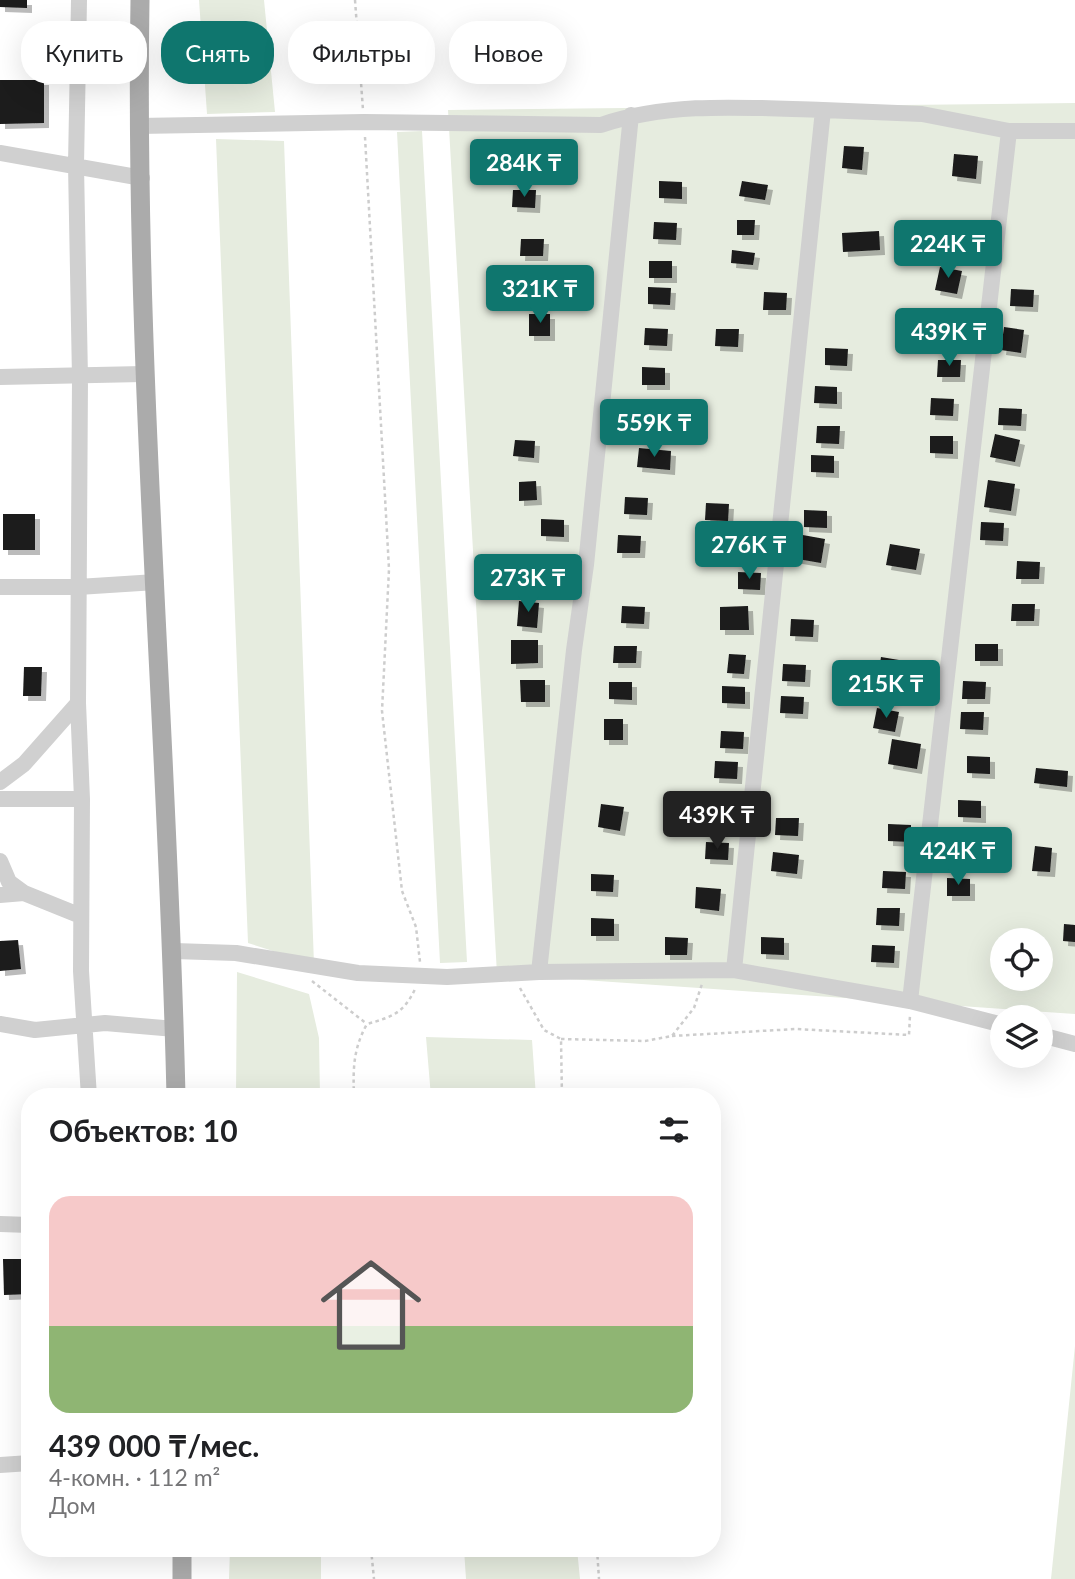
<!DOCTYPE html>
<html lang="ru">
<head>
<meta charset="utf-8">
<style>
  body { margin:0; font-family:Lato,sans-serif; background:#f6f6f6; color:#202124; height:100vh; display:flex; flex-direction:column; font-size:26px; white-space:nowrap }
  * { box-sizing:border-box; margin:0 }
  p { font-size:23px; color:#757577 }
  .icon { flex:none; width:38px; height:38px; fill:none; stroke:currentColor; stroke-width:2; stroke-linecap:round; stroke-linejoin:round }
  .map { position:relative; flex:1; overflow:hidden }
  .side { position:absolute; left:21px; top:1088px; width:700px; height:469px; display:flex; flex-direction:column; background:#fff; border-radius:28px; box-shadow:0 7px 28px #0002 }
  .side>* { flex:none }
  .banner { position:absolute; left:21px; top:21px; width:700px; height:63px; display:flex; gap:14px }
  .buttons { position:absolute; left:990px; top:928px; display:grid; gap:14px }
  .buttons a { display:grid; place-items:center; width:63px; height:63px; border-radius:50%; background:#fff; box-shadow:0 7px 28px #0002; font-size:35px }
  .price { position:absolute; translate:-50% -60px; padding:0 16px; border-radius:7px; background:#0f766e; color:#fff; font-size:23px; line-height:46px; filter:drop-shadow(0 2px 4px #0008) }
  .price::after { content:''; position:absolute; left:50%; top:42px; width:21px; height:16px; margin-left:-10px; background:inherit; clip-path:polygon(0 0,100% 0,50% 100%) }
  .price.on { background:#222; color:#fff }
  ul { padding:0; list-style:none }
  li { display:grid; align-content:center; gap:14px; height:371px; padding:0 28px }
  li span { display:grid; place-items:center; height:217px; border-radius:21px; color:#555 }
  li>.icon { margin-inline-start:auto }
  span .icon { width:126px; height:126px; fill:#fffc; stroke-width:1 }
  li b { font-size:30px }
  h2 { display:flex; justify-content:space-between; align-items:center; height:84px; padding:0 28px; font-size:30px }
  .tag { padding:0 24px; border-radius:28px; background:#fff; box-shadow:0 7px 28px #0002; font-size:24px; line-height:63px }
  .tag.on { background:#0f766e; color:#fff }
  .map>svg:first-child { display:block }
  .green { fill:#e6ecdf; fill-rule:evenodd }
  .building { fill:#1a1a1a; filter:url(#shadow) }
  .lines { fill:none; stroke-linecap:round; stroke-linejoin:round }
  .path { stroke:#cdcdcd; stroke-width:2.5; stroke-dasharray:3.5 3.5; stroke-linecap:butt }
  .minor { stroke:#d0d0d0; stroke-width:16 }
  .major { stroke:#ababab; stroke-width:19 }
</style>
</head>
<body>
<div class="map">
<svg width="1075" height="1579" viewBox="0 0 1075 1579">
  <defs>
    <filter id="shadow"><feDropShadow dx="5" dy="5" stdDeviation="0" flood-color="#0004"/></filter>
  </defs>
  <rect width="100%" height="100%" fill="#fff"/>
  <path class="green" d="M199,0H264L275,112L207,114Z
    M1075,103V1014L497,974L448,110ZM1003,940H1041V978H1003Z
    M422,131L467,962L440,963L397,132Z
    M216,139L284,141L314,964L248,943Z
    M237,972L309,994L319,1038L320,1097H236Z
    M426,1037L532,1040L536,1097H431Z
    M1075,1346V1579H1051Z
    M230,1549H321V1579H229Z
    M464,1549H577L580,1579H466Z"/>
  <path class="building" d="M0,0H27V8L0,7Z
    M0,80H44V123L0,124Z
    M530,143H553L552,160H529Z
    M844,146L864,147L862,170L842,168Z
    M954,154L978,156L976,179L952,176Z
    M659,181L682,182V199L659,198Z
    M742,181L768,185L765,200L739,196Z
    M513,190H536L535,208L512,207Z
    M737,220H755L754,235H737Z
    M654,222L677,223L676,240L653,239Z
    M879,231L880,250L843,252L842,233Z
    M950,232L972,233V250L949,249Z
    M521,239H544L543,256H520Z
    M732,250L755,253L753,265L731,263Z
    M649,261H672V278H649Z
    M940,267L962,271L957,294L935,290Z
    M529,277L558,279L557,303L527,301Z
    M648,287L671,288L670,305L648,304Z
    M1011,289L1034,290L1033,307L1010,306Z
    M764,292L787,293L786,310H763Z
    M946,309L971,313L967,333L943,328Z
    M529,314H550V336H529Z
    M1004,327L1024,330L1021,353L1001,350Z
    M645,328L668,329L667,346L644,345Z
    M716,329H739L738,347L715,346Z
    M825,348L848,349L847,366L825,365Z
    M938,360H961L960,377H937Z
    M642,367L665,368V385H642Z
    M815,386L837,387V404L814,403Z
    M931,398L954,399L953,416L930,415Z
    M641,407L663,408V425L640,424Z
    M999,408L1022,409L1021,426L998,425Z
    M817,426H840L839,444L816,443Z
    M995,434L1020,440L1015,462L990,457Z
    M930,436H953V454L930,453Z
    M515,440L535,441L534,458L513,456Z
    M639,448L671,451L670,470L637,467Z
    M811,455L834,456V473L811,472Z
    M988,480L1015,484L1011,511L984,507Z
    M536,481L537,500L519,501V482Z
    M625,497L648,498L647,515L624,514Z
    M706,503L729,504L728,521L705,520Z
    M804,510L827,511V528L804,527Z
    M3,514H35V550H3Z
    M541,519L564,520V537L541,536Z
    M981,522L1004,523L1003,541L980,540Z
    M735,533L758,534L757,551L734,550Z
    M797,534L825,539L821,563L792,558Z
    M618,535L641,536L640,553H617Z
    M890,544L920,549L916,570L886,565Z
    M510,561L532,563L530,586L508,584Z
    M1017,561L1040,562L1039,579H1016Z
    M738,572L761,573L760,590L738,589Z
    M519,601L539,603L537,628L517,626Z
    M1012,604H1035L1034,621H1011Z
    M622,606L645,607L644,624L621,623Z
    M748,606L749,630H720V607Z
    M791,619L814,620L813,637L790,636Z
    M511,640H538V663L511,664Z
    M975,644H998V661H975Z
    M614,646H637L636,663H613Z
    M729,654L746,655L744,674L727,673Z
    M881,657L899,660L897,673L879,670Z
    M783,664L806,665L805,682L782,681Z
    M24,667H42L41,696H23Z
    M520,680H545V702H521Z
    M963,681L986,682L985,699H962Z
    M609,682H632V700L609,699Z
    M722,686L745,687V704L722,703Z
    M781,696L804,697L803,714L780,713Z
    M877,708L899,712L895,732L873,728Z
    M961,712H984L983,730L960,729Z
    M604,719H623V740H604Z
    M721,731L744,732L743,749L720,748Z
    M892,739L921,744L917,769L888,764Z
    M967,756L990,757V774L967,773Z
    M715,761L738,762L737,779L714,778Z
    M1036,768L1068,771L1067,787L1034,783Z
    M958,800L981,801V818L958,817Z
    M601,804L624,807L620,831L598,827Z
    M708,812L731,813L730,830L707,829Z
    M776,818H799L798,836L775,835Z
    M888,824L911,825V842L888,841Z
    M949,830L969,832L967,851L947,849Z
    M706,842L729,843L728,860L705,859Z
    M1035,846L1052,848L1050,872L1032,871Z
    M773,852L799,855L797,874L771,871Z
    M883,871L906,872L905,889L882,888Z
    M591,874L614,875L613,892L591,891Z
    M947,878L970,879V896H947Z
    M696,887L721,889L719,911L695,908Z
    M877,908H900L899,926L876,925Z
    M591,918L614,919V936H591Z
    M1064,924L1075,925V942L1063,941Z
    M665,937L688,938L687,955H665Z
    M761,937L784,938V955L761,954Z
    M18,940L21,969L0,971V941Z
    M872,945L895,946L894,963L871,962Z
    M3,1259H30V1294L4,1295Z"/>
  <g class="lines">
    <path class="path" d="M355,0L363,110
      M365,137L389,569L382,711L402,891L416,927L420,962
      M312,981L367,1024
      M520,988L544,1030L561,1039L562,1097
      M672,1036L796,1029L909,1035L910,1015
      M561,1039L645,1041L672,1036L694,1008L702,984
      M354,1097C353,1069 353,1049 367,1024C392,1017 404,1013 415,989
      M371,1549L374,1579
      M597,1549L599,1579"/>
    <path class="minor" d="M79,0L76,165L80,378L78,703L82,799L81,971L89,1097
      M823,110L922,114L1009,131H1075
      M631,115L586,565L574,650L539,972L734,970L910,1001L1003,1025
      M138,126L364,122L601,125C672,101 749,108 823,110L734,970
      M0,153L142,178
      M0,377L143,374
      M0,587H78L156,582
      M0,782L24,764L78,703
      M0,799H82
      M0,861L9,882L24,893L81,916
      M0,895L24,893
      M174,951L236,953L358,973L447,977L539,972
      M910,1001L1009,131
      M0,1024L35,1030L105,1023L175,1029
      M1041,1035L1075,1044
      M0,1224L30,1225
      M0,1465L30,1463"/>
    <path class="major" d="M140,0C134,366 168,731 176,1097
      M182,1579V1549"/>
  </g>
</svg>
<div class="buttons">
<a><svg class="icon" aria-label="locate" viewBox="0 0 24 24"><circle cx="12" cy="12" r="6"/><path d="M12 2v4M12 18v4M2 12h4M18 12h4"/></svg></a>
<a><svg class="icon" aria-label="layers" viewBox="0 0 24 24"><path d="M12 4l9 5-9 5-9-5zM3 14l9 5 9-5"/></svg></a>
</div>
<b class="price" style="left:524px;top:199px">284K ₸</b>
<b class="price" style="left:948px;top:280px">224K ₸</b>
<b class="price" style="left:540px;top:325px">321K ₸</b>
<b class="price" style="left:949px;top:368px">439K ₸</b>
<b class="price" style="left:654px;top:459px">559K ₸</b>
<b class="price" style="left:749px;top:581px">276K ₸</b>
<b class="price" style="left:528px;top:614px">273K ₸</b>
<b class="price" style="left:886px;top:720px">215K ₸</b>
<b class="price on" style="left:717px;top:851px">439K ₸</b>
<b class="price" style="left:958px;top:887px">424K ₸</b>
<div class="banner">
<a class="tag">Купить</a>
<a class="tag on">Снять</a>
<a class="tag">Фильтры</a>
<a class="tag">Новое</a>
</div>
<section class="side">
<h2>Объектов: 10<svg class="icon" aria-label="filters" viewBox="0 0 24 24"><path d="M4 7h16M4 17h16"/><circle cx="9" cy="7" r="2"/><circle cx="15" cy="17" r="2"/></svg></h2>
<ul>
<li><span style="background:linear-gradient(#f6c9c9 60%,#8fb573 0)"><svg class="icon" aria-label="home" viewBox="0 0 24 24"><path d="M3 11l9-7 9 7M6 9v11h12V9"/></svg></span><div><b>439 000 ₸/мес.</b><p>4-комн. · 112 m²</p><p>Дом</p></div></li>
</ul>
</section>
</div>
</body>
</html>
